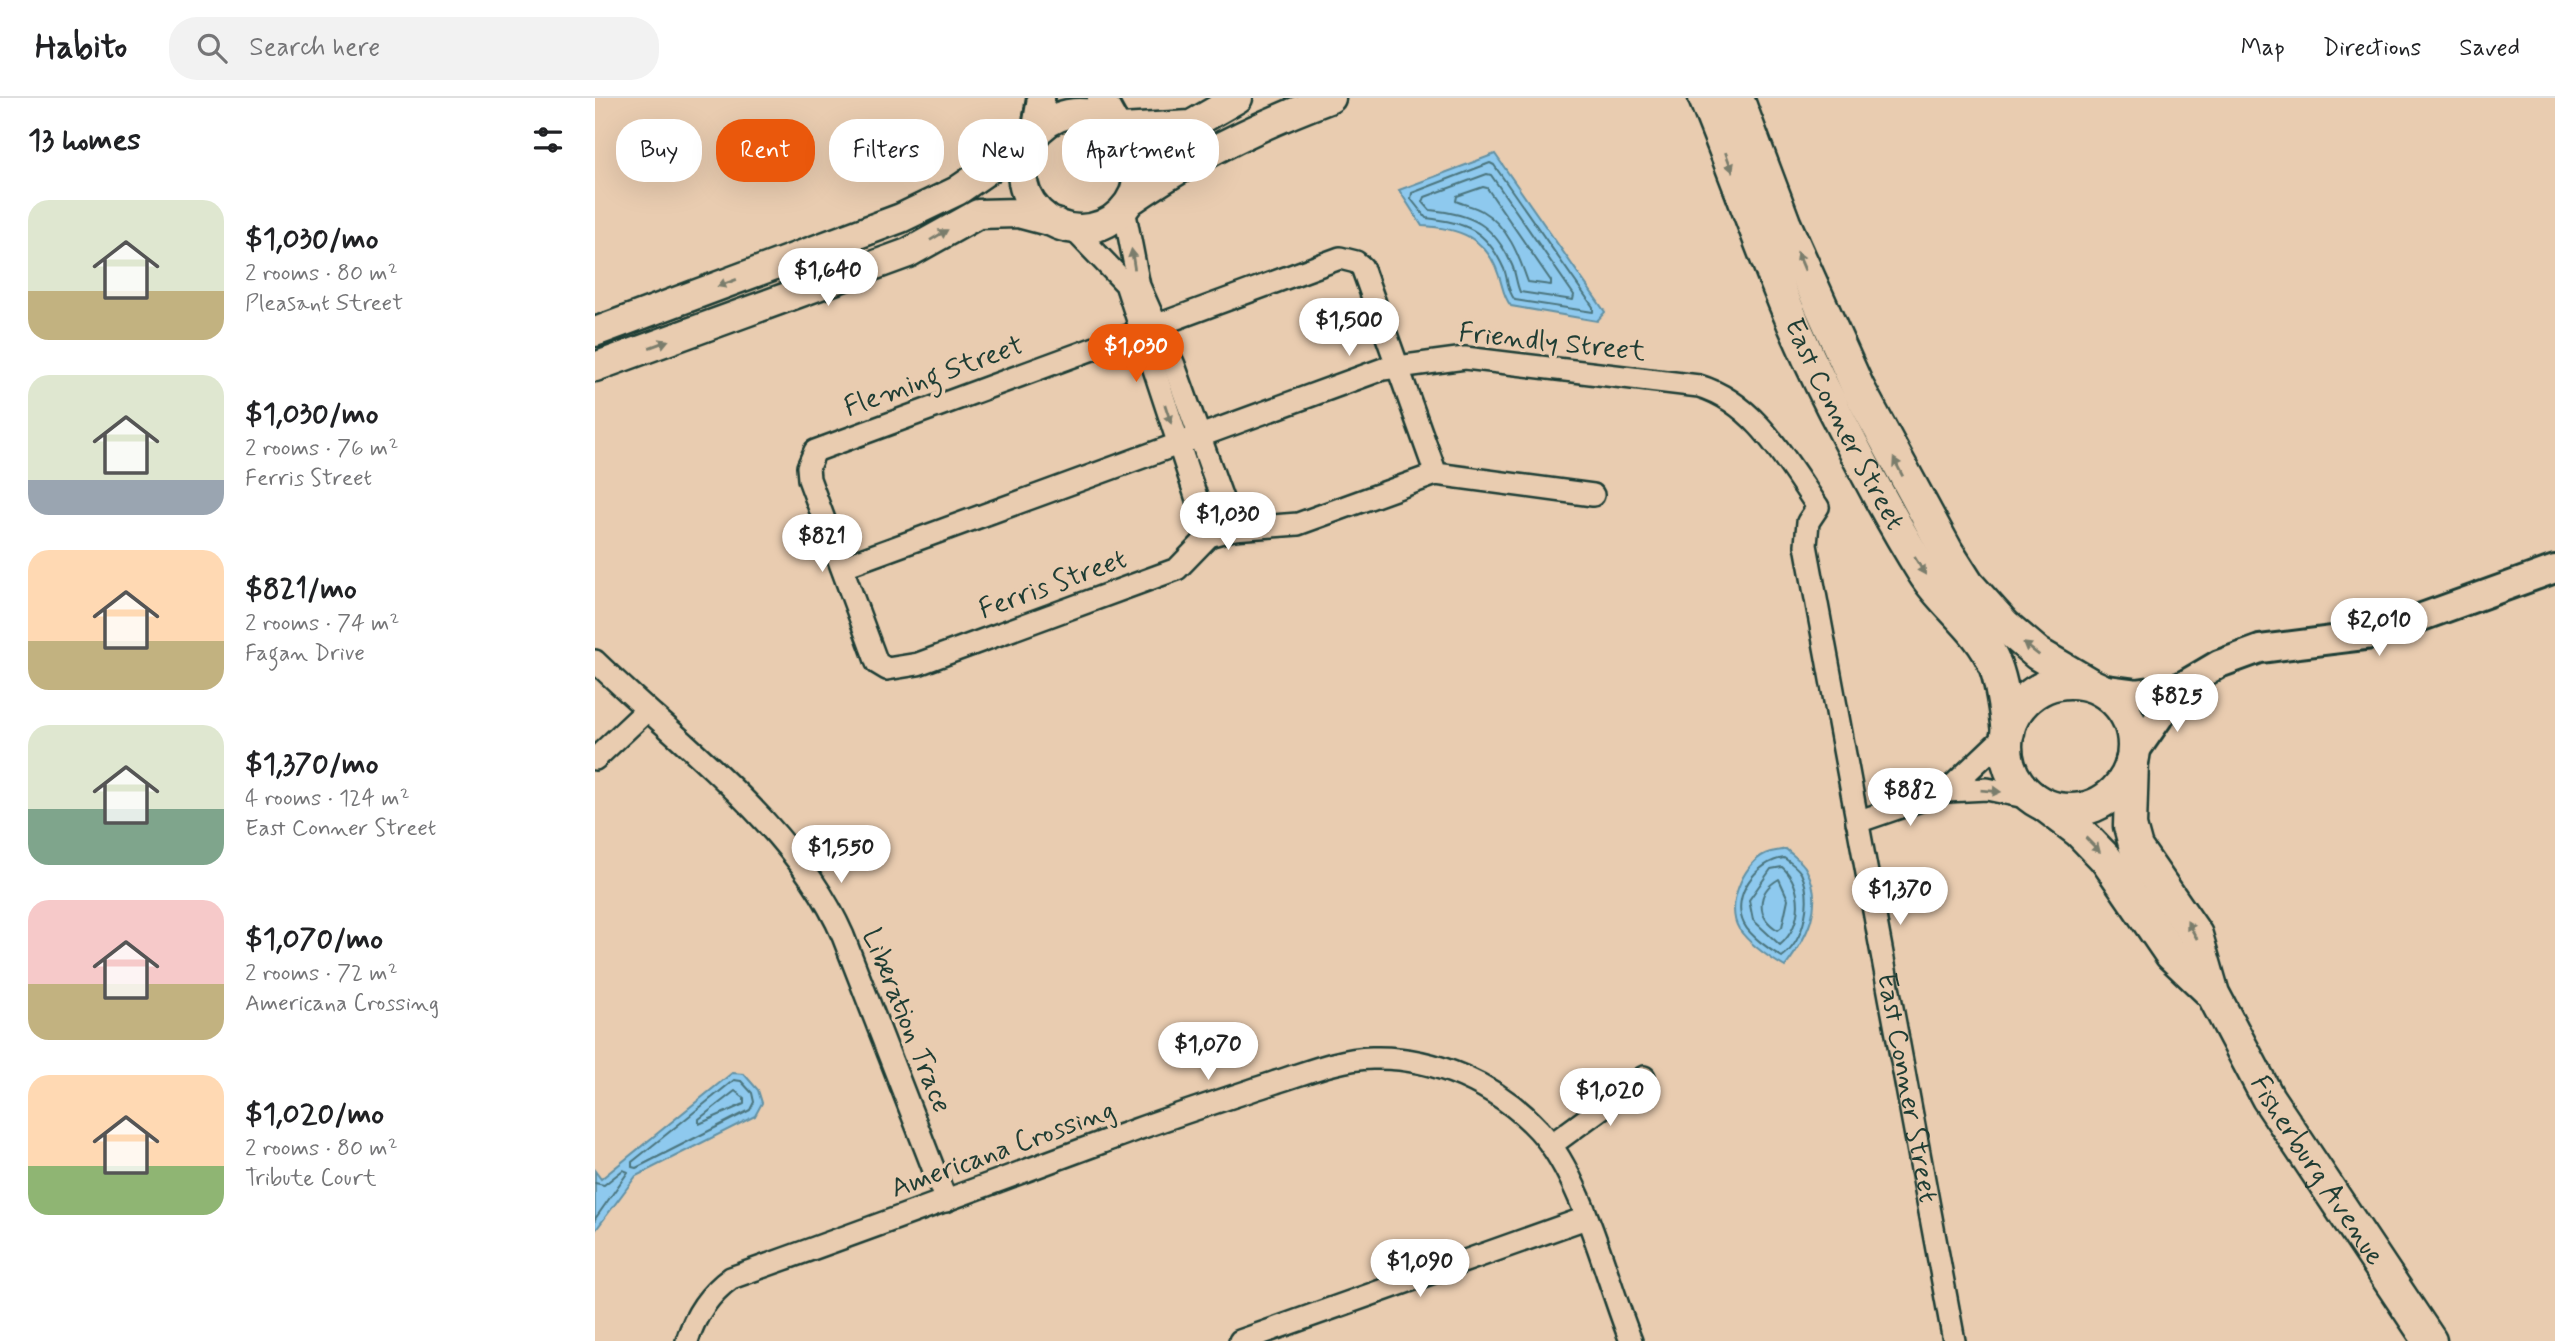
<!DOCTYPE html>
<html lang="en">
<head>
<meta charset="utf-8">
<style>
  body { margin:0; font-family:Mynerve,sans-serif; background:#f2f2f2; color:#202124; height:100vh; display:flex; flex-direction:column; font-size:26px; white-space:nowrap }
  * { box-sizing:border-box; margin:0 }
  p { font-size:23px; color:#757577 }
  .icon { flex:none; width:38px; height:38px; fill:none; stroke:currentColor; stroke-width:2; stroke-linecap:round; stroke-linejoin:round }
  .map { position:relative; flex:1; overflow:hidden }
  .sheet { display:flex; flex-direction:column; background:#fff; width:595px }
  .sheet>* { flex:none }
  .guide { position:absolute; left:21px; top:21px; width:665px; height:63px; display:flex; gap:14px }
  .price { position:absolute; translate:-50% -60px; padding:0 16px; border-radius:24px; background:#fff; color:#222; font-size:23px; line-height:46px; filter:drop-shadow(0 2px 4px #0008) }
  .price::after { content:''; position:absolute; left:50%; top:42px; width:21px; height:16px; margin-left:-10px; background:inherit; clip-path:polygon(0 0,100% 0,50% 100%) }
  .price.current { background:#ea580c; color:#fff }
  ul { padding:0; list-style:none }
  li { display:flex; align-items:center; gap:21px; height:175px; padding:0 28px }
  li span { display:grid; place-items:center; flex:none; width:196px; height:140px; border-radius:21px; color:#555 }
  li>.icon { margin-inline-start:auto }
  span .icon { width:84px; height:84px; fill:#fffc; stroke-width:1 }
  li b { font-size:30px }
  h2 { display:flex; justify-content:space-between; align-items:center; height:84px; padding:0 28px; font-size:30px }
  .chip { padding:0 24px; border-radius:28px; background:#fff; box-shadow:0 7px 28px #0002; font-size:24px; line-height:63px }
  .chip.current { background:#ea580c; color:#fff }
  header { display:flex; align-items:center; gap:42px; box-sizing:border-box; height:98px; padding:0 35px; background:#fff; border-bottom:2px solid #e0e0e0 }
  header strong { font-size:33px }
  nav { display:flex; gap:38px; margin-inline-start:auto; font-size:24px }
  .search { width:490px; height:63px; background:#f2f2f2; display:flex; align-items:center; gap:18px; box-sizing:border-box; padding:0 24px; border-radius:28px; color:#757577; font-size:26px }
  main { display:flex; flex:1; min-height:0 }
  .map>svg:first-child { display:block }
  .water { fill:#8ec9ee; stroke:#6291a4; stroke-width:2 }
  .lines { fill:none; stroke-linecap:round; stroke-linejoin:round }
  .shore { stroke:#4b757e; stroke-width:2 }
  .minor-casing { stroke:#1f3d34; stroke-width:26 }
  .tertiary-casing { stroke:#1f3d34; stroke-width:32 }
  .secondary-casing { stroke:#1f3d34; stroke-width:33 }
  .primary-casing { stroke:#1f3d34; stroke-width:37 }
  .minor { stroke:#e9ccb0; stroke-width:21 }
  .tertiary { stroke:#e9ccb0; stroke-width:26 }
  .secondary { stroke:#e9ccb0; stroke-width:28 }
  .primary { stroke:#e9ccb0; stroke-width:32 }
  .oneway { fill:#7a7d6c }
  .labels { text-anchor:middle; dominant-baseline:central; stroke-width:7; stroke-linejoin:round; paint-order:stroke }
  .street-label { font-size:28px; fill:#1f3d34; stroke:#e9ccb0 }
</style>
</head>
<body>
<header>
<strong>Habito</strong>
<div class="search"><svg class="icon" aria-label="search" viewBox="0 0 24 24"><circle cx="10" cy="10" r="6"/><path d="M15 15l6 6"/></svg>Search here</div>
<nav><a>Map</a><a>Directions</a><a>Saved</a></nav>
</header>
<main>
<section class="sheet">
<h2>13 homes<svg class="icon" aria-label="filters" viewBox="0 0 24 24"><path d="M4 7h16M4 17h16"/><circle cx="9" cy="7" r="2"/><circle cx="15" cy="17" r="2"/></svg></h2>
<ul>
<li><span style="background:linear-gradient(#dfe7d0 65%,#c2b280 0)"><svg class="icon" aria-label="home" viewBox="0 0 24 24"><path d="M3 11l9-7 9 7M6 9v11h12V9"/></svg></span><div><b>$1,030/mo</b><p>2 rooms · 80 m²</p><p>Pleasant Street</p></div></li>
<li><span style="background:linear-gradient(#dfe7d0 75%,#9aa5b1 0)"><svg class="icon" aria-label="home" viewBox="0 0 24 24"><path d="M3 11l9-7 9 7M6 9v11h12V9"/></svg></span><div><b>$1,030/mo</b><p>2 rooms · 76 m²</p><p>Ferris Street</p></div></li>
<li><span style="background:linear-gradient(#ffd9b3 65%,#c2b280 0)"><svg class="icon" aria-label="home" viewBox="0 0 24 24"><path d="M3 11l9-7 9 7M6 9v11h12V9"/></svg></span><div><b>$821/mo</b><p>2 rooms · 74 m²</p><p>Fagan Drive</p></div></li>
<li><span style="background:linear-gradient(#dfe7d0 60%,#7fa58c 0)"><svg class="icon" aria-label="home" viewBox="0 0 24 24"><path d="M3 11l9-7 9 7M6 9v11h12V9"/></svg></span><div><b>$1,370/mo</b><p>4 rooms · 124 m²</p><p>East Conner Street</p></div></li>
<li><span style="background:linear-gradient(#f6c9c9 60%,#c2b280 0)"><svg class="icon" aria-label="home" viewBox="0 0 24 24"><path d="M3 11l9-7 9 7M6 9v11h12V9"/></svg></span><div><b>$1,070/mo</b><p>2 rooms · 72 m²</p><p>Americana Crossing</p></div></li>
<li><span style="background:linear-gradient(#ffd9b3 65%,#8fb573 0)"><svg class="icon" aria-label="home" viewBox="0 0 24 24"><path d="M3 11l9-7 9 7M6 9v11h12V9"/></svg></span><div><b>$1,020/mo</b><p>2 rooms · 80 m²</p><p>Tribute Court</p></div></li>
</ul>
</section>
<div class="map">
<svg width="1960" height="1243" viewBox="0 0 1960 1243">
  <rect width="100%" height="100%" fill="#e9ccb0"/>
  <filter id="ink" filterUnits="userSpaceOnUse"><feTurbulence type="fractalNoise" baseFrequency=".0143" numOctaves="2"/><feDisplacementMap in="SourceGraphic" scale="14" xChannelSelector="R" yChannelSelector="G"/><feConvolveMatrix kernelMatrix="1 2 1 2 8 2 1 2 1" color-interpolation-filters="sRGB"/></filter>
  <g filter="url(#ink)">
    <path class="water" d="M900,56L1010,214L1002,223L916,208C908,198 908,189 904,178C892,139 863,130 827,128L804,92Z
      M1191,751C1197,757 1208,764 1211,771C1231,806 1211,841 1190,869C1173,859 1155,847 1144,831C1130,809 1148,766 1170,756C1176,753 1185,753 1191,751Z
      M137,975L149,976L163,992L167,1005L160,1018L41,1078L0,1133V1073L6,1081Z"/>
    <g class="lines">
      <path class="shore" d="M895,65L899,67L998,209V214L920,202C912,193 913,181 909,171C891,131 871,125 831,120L816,101L817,95Z
        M892,76L896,77L979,197L978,202L925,194C921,185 921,176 917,167C899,127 878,116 835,112L828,104L830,99Z
        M888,89L892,90L956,183V187L933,184C924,158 913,128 887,113C879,108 869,107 861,103L862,98Z
        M1189,760C1195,764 1202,769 1206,775C1218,801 1210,842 1187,859C1175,852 1155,838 1149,826C1135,798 1162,763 1189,760Z
        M1187,769C1209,788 1208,828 1185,847L1158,822L1154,802L1176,771Z
        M1184,781L1193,801L1187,829L1183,832C1161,819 1161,794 1184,781Z
        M139,982L146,983L157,995L159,1004L155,1012L41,1070L37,1069V1064Z
        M140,993L149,1000V1006L104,1026V1021Z
        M0,1085L9,1087L28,1072L33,1074L0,1121"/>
      <g class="minor-casing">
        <g id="minor">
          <path d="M529,111L544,188L579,267L638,431"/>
          <path d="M477,130L531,186L614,438"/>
          <path d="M841,376L767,169L761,164L745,160L220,353L213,369L214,381L282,565L292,571L323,566L582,471L614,438L638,431L703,426L841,376L998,397"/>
          <path id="s1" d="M247,469L788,271L870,260L1104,288C1161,305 1191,363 1223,409L1213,424L1211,447L1359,1243"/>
          <path d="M0,563C84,645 201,729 248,838L351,1103"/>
          <path d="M0,661L52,612"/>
          <path d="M1352,693L1412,636"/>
          <path d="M1262,724L1352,693L1392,691L1440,701"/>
          <path d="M956,1047L1049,979"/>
          <path d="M92,1243C100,1217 114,1196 136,1180C271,1132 406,1082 540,1032C587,1015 634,1000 681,984C713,974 743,961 777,960C839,958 902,987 944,1032C988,1080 1011,1181 1036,1243"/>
          <path d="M645,1243L991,1120"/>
        </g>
      </g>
      <g class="tertiary-casing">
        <path id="tertiary" d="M506,0L521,27
          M440,36L446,0
          M1504,590L1542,595L1585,589
          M1538,657L1585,589L1624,566L1665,551L1777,537L1960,471"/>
      </g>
      <g class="secondary-casing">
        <path id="secondary" d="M427 73a58 58 0 1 1 116 0a58 58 0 1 1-116 0Z
          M526,31L596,27L643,0
          M535,103C598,59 663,27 736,0
          M0,234L306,120L362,93L436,42
          M0,269L313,155L383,116L423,115L461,125"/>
      </g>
      <g class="primary-casing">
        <g id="primary">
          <path id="s2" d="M1110,0C1152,103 1186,209 1237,308C1266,364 1295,421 1329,475C1349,507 1386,531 1400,567C1408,588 1410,612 1413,634"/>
          <path d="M1142,0L1189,125L1263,290L1352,454L1373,487L1409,527L1443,556L1494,586"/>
          <circle cx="1475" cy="648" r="64"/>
          <path id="s3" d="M1537,663L1535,728L1541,750L1601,837L1618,896L1673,1000L1835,1243"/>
          <path d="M1451,708L1484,733L1511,761L1576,856L1617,895"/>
        </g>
      </g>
      <use href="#minor" class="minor"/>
      <use href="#tertiary" class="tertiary"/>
      <use href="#secondary" class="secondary"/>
      <use href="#primary" class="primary"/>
    </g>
    <defs><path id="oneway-solid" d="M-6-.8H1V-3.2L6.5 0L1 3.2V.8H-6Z" transform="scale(1.75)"/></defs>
    <g class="oneway">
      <use href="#oneway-solid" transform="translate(1134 64) rotate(70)"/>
      <use href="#oneway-solid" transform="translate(344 137) rotate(-31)"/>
      <use href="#oneway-solid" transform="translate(538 161) rotate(-99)"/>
      <use href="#oneway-solid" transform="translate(1206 163) rotate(-113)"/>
      <use href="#oneway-solid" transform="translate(132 185) rotate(160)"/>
      <use href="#oneway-solid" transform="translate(64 246) rotate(-20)"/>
      <use href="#oneway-solid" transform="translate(573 316) rotate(72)"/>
      <use href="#oneway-solid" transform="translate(1303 369) rotate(-117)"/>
      <use href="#oneway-solid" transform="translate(1325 468) rotate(58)"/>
      <use href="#oneway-solid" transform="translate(1436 551) rotate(-142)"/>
      <use href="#oneway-solid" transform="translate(1396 693) rotate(5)"/>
      <use href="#oneway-solid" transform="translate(1498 747) rotate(45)"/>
      <use href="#oneway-solid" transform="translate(1597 832) rotate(-119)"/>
    </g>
  </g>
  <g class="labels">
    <g class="street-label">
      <text transform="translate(957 245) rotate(6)">Friendly Street</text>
      <text transform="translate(339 279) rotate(-20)">Fleming Street</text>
      <text stroke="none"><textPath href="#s2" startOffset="355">East Conner Street</textPath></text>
      <text transform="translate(458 487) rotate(-20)">Ferris Street</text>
      <text transform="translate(311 923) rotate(68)">Liberation Trace</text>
      <text stroke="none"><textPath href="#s1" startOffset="1661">East Conner Street</textPath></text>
      <text transform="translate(408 1052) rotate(-20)">Americana Crossing</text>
      <text stroke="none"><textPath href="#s3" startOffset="460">Fisherburg Avenue</textPath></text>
    </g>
  </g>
</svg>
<b class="price" style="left:233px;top:210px">$1,640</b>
<b class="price" style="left:754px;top:260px">$1,500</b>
<b class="price current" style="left:541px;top:286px">$1,030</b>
<b class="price" style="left:633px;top:454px">$1,030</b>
<b class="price" style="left:227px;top:476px">$821</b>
<b class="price" style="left:1784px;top:560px">$2,010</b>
<b class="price" style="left:1582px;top:636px">$825</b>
<b class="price" style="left:1315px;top:730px">$882</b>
<b class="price" style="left:246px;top:787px">$1,550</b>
<b class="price" style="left:1305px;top:829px">$1,370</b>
<b class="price" style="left:613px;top:984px">$1,070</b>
<b class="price" style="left:1015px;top:1030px">$1,020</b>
<b class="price" style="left:825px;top:1201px">$1,090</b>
<div class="guide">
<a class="chip">Buy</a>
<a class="chip current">Rent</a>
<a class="chip">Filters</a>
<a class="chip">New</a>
<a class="chip">Apartment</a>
</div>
</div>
</main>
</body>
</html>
